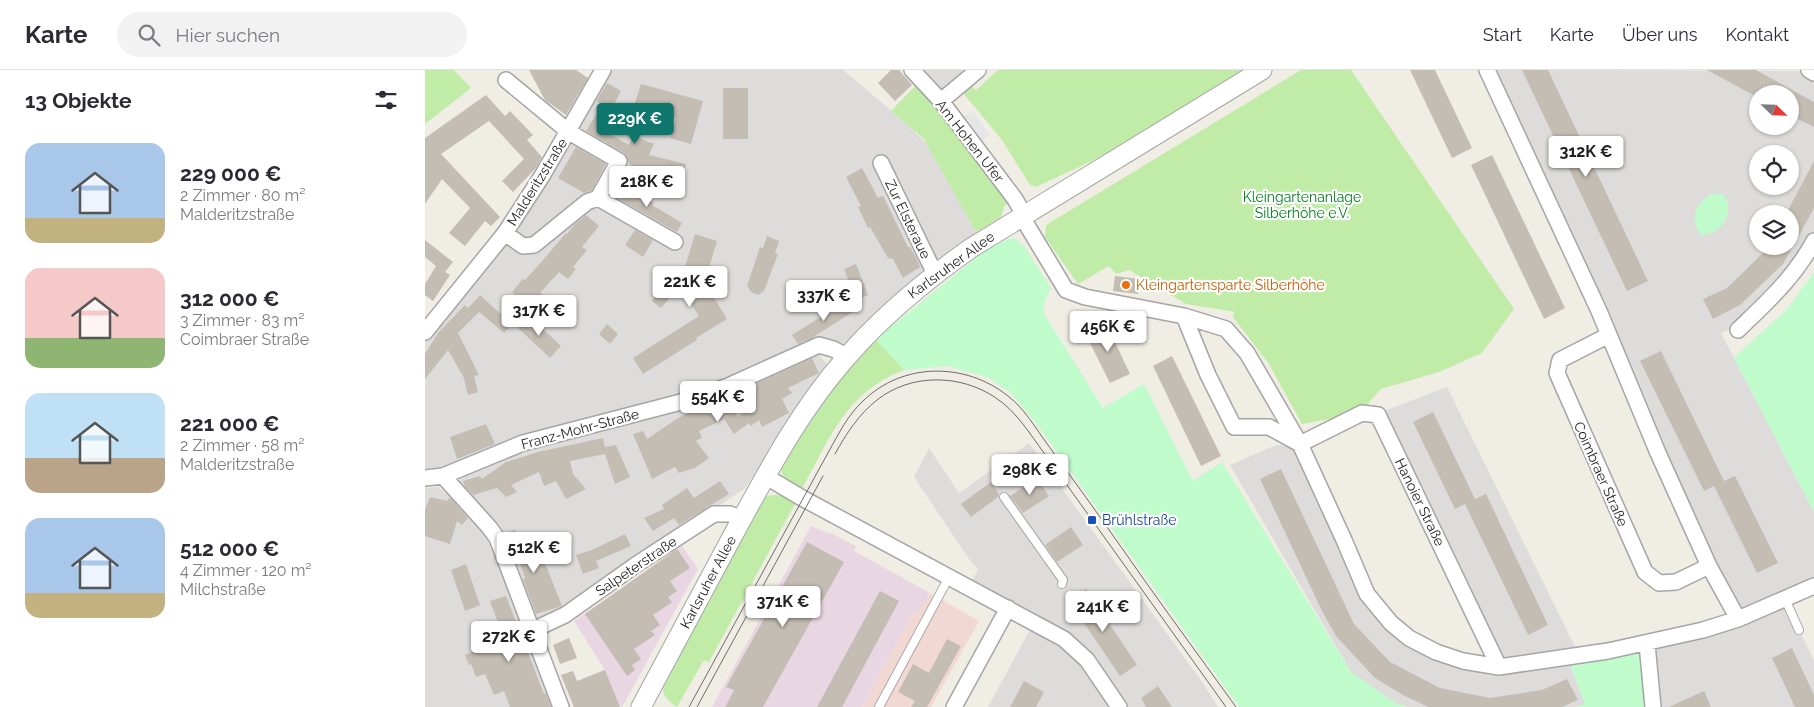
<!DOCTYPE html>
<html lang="de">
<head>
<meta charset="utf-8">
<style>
  body { margin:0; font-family:Raleway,sans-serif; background:#f2f2f3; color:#2b2b33; height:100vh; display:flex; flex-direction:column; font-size:19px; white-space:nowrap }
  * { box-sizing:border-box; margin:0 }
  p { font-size:16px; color:#7c7c81 }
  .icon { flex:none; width:28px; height:28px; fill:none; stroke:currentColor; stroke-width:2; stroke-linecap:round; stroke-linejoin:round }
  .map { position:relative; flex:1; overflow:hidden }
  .panel { display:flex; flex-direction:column; background:#fff; width:425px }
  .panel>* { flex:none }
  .needle { width:32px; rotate:113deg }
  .fabs { position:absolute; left:1324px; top:15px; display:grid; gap:10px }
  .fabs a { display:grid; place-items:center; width:50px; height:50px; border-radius:50%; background:#fff; box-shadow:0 1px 4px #0004; font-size:25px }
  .price { position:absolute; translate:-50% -42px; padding:0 11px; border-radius:5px; background:#fff; color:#222; font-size:16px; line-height:32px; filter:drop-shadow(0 1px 2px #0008) }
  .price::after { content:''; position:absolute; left:50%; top:30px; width:15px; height:11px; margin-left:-8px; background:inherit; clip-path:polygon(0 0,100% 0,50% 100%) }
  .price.selected { background:#0f766e; color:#fff }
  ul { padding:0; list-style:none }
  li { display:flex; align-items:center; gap:15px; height:125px; padding:0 25px }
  li span { display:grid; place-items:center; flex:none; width:140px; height:100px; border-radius:15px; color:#555 }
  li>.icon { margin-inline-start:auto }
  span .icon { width:60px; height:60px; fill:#fffc; stroke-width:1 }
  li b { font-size:21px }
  h2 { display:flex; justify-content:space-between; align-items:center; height:60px; padding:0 25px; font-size:21px }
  header { display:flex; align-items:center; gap:30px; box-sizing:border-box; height:70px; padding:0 25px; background:#fff; border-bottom:1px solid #e1e1e2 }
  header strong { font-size:24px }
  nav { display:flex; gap:28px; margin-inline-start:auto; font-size:18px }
  .search { width:350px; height:45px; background:#f2f2f3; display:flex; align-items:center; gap:12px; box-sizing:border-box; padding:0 18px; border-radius:28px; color:#7c7c81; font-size:19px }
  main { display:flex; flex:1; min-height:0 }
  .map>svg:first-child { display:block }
  .residential { fill:#dddcdb; fill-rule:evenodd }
  .commercial { fill:#f1d8d3 }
  .industrial { fill:#e9d6e3 }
  .grass { fill:#c1eca8 }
  .park { fill:#c0fbcc }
  .parking { fill:#e6e6e6 }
  .building { fill:#c4bdb3 }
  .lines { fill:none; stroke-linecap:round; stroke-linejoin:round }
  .service-casing { stroke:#a5a5a5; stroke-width:10 }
  .minor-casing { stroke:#a5a5a5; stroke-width:18 }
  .tertiary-casing { stroke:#a5a5a5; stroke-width:21 }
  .service { stroke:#fff; stroke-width:8 }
  .minor { stroke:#fff; stroke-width:15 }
  .tertiary { stroke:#fff; stroke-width:19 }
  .tram { stroke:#6c6c6c; stroke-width:1 }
  .food-dot { fill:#e8710a; stroke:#fff; stroke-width:2 }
  .transit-dot { fill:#1a4fb4; stroke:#fff; stroke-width:2 }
  .labels { text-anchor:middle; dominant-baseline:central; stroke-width:4.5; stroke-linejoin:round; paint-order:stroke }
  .street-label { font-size:14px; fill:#1e1e1e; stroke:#fff }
  .park-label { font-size:14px; fill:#078121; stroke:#fff }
  .food-label { font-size:14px; fill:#c56008; stroke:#fff; text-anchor:start }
  .transit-label { font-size:14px; fill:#164399; stroke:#fff; text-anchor:start }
</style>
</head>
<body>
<header>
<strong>Karte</strong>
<div class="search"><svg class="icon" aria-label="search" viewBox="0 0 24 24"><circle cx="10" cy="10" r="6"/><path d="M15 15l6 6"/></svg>Hier suchen</div>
<nav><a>Start</a><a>Karte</a><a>Über uns</a><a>Kontakt</a></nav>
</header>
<main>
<section class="panel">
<h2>13 Objekte<svg class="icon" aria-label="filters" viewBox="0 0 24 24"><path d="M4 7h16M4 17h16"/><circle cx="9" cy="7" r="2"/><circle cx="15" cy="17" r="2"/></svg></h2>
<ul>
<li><span style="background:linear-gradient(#a9c7e8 75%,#c2b280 0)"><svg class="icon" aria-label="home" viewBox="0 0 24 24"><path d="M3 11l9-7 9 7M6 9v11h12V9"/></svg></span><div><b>229 000 €</b><p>2 Zimmer · 80 m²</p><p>Malderitzstraße</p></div></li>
<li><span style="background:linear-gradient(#f6c9c9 70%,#8fb573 0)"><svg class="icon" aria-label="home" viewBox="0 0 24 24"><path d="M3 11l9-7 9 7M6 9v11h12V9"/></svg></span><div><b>312 000 €</b><p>3 Zimmer · 83 m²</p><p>Coimbraer Straße</p></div></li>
<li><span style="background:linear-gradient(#bfe0f5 65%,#b9a48a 0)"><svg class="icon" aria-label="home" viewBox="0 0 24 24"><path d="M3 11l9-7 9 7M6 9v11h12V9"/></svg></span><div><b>221 000 €</b><p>2 Zimmer · 58 m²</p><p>Malderitzstraße</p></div></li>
<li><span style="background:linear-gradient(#a9c7e8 75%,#c2b280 0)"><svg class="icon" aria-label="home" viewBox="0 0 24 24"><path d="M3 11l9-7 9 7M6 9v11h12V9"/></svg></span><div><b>512 000 €</b><p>4 Zimmer · 120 m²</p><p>Milchstraße</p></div></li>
</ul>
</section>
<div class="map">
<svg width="1389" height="637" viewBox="0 0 1389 637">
  <rect width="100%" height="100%" fill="#f0ede4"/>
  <path class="residential" d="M178,0H418L475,48L505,77L556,172L422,286L409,269L389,279L403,295L357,368L320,418L138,542L109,556L69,458L36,420L0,408V262L74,171Z
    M487,0H553L516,31Z
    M1064,0L1389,1V175L1323,253L1296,263L1389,442V507L1316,547L1360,529L1389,591V637H1228L1222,574L1313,549ZM1332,24H1365V56H1332ZM1332,84H1365V116H1332ZM1332,144H1365V176H1332Z
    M1022,317L1153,583L1077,595L954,343Z
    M604,373L777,612L793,637H563L613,545L547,511L553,499L544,489L489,407L504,378L534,423Z
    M851,375L875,376L919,470L966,553L1038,591L1144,592L1160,634L1151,637H982L972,634L926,602L805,395Z
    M13,417L46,441L63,467L129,637H0V418Z"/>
  <path class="commercial" d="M505,523L554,551L506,637H437L487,545L493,543Z"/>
  <path class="industrial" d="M386,456L405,464L406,463L427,474L431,476L429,481L505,523L493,543L487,545L437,637H287Z
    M257,476L273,499L197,637L194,635L189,637H149L136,605L148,601L152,611L180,600L149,551Z"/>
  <path class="grass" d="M0,0H29L46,18L0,54Z
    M573,0H837L765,45L611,117L605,115L577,70L539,24V20L545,14L551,20Z
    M876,0H926L1089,239L1057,283L1014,302L956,319L946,330L937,343L877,354L844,294L808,247L809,242H811L761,234L704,200L691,204L684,196L653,214L620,167L621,155Z
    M495,11L585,133L579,136L576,147L551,162L499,69L466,41Z
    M451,269L479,300C420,323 406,367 377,419C368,415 357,410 356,399C354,385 413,311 425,297C433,288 442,279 451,269Z
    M349,425H359L371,432L284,592L279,590L252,637C243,631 236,625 238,613L335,431L342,426Z"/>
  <path class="park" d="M1286,124H1298C1300,127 1303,132 1303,136C1304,153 1291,165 1275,165C1265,145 1270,136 1286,124Z
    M589,168L599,176L626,218L620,230L618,242L678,338L719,314L768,411L797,392L926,602L972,634L982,637H814L611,353L586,323L562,307L522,296L479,300L451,269L559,181L583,169Z
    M1389,202V442L1309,288L1362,239Z
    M1218,581L1220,637H1151L1160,634L1144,592Z"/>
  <path class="parking" d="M547,40L565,65L557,71L539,48Z"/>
  <path class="building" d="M104,0H151L163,8L141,45L120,30Z
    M466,0H474L487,15L470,31L453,13Z
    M985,0H1010L1047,78L1027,88Z
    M1097,0H1123L1223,211L1202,221Z
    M1282,0H1331L1389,32V57L1365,45V24H1332V27Z
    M182,13L196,21L176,59L204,75L209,66L229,74L224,85L261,94L255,119L208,97L203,92L202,87L199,83L161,61L177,35L172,31L169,35Z
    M216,14L278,31L266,74L245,68L251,48L209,36Z
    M298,18H323V69H298Z
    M61,25L80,46L85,41L108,65L102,70L117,87L111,98L88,122L77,111L99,89L64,51L16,84L75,147L66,156L60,151L40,176L24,163L45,138L17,109L0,134V68Z
    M151,77L181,94L167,120L159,123L133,108Z
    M1067,85L1140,238L1119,249L1046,95Z
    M1389,91V138L1358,194L1315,235L1288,249L1278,229L1302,218L1340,181L1343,176H1365V144H1361Z
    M437,98L453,128L458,126L483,177H485L491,187L495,197L478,208L468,189L463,188L445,157L443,158L433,137L436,136L421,107Z
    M197,115L229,133L227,135L257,153L252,162L190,127Z
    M161,145L174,156L157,177L162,180L148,197L151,199L143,209L134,202L115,223L118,225L107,239L87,222L98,209L100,210L119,189L141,163L142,164L150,154Z
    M210,160L228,170L218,187L200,175Z
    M270,164L292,171L283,201L285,221L302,249L271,268L272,270L218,304L208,288L274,246L263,229L260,197Z
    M342,166L354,171L350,183L353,184L339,221L333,225L326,222L322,216L335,177L338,178Z
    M0,170L28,192L20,202L25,205L8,231L0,225V214L11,196L0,187Z
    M431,194L443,225L431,230L419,199Z
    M690,206L715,209L713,224L688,221Z
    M235,221L244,229L236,238L227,231Z
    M55,225L79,247L85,256L79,263L54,242L33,263L54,305L49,306L53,322L43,325L39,308L23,280L0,309V284L13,263L40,235L43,238Z
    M424,229L431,240L385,269L373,274L367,265Z
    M104,246L136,276L125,288L93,258Z
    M681,253L705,304L685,313L660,263Z
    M182,254L193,264L185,274L174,264Z
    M1236,281L1299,411L1310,406L1353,493L1332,503L1289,416L1279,421L1215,291Z
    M747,286L796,386L776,396L728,296Z
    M387,288L394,303L363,318L367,323L357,329L364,343L337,357L334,350L326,356L324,353L309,364L299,349L274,361L277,368L271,371L284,388L270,398L254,403L250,397L227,409L208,364L218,361L222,369L253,348L280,336L281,338L299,327L313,347L332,331L325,316Z
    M1008,342L1050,429L1061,424L1123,555L1103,565L1040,434L1030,439L988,352Z
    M61,354L70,374L32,389L25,367Z
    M178,368L180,377L191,375L205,407L190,414L180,384L145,391L148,404L161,419L141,429L131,411L119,416L114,402L86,415L92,422L81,427L72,418L48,425L40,417L38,411L55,406L57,409L81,392L113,382Z
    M856,399L929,554L965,592L1015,618L1065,628L1117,620L1142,609L1153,630L1137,637H1003L978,625L950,608L911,566L897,541L835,409Z
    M612,408L624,426L598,443L585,426Z
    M295,411L304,424L254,455L249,448L228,461L219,448L239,439L237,435L262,418L269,428Z
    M566,412L574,424L573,427L546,447L536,434Z
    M5,427L22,431L25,427L43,448L37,455L32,451L25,474L0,466V439Z
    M646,457L658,475L632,492L620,475Z
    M90,460L92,466L101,463L109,485L116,483L137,536L111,544L98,510L100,508L90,480L87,482L80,463Z
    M200,464L206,476L171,491L174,498L158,504L151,485L167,480Z
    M382,472L419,492L338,637H300L309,620L301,617Z
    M252,479L265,498L245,511L252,521L243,527L247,532L228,545L235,555L226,561L230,565L209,579L216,589L207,595L210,600L202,606L160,544Z
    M41,494L55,535L40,541L26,500Z
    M661,519L712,595L695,606L644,531Z
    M455,521L474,531L417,637H392Z
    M81,526L119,624L121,623L126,637H85L79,621L69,625L60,604L51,607L46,594L44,595L40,585L79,569L65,531Z
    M144,568L152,588L135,594L128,575Z
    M522,569L536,576L502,637H486L490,631L473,622L488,594L504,603Z
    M1367,578L1389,625V637H1370L1347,588Z
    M180,600L195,637H149L136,605L148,601L152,611Z
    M599,611L619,622L611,637H585Z
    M733,616L747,637H721L716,628Z
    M1279,621L1286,637H1244Z"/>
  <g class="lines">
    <g class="service-casing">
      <path id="service" d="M579,427L638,510L637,514
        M1360,529L1374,560
        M454,637L524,507"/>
    </g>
    <g class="minor-casing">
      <path id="minor" d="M487,0L516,31L590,129L599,145
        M1062,0L1174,241L1233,383L1284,496L1313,549
        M1384,0L1389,3
        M516,31L553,0
        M456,93L510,204
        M173,128L250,172
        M597,147L641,220L660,227L759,246L801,259L822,283L875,374L919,470L942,524L966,553L984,568L1011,582L1038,591L1074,597L1183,581L1278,560L1313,549L1389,516
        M80,163L98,176L109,175L162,132L173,128L194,91L144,62L81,10
        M759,246L783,305L809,357H844L875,374
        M1313,260C1343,231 1369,208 1389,171
        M0,262L80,163L117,106L178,0
        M1184,265L1135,290L1132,303L1220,502L1234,513L1251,512L1284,496
        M875,374L937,343L953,345L1074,597
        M18,406L64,457L72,468L136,637
        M340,406L377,428L639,569L662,590L694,637
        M0,408L18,406L98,373L252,333L303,316L394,275L408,279L422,286
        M108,560L140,545L212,494L289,444H305L317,449
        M1222,574L1228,637
        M529,637L583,538"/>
    </g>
    <g class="tertiary-casing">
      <path id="tertiary" d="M216,637C246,580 277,524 307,467C341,405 374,341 421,288C457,246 501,210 546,178L837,0"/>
    </g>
    <use href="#service" class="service"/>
    <use href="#minor" class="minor"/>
    <use href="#tertiary" class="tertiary"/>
    <path class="tram" d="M410,384C421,364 434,344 452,330C486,303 536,304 571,328C591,341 605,364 619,383L801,637
      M264,637L404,381C414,363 423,345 438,331C478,292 540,292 583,326C600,339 611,359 623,375C647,408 671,441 694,474C732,529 772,583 811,637
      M272,637L398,406"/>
  </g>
  <circle class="food-dot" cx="701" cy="215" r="5"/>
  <rect class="transit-dot" x="662" y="445" width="10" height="10" rx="2.5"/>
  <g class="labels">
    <g class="street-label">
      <text transform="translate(545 71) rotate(52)">Am Hohen Ufer</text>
      <text transform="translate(112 112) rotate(-58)">Malderitzstraße</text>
      <text transform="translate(483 149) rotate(64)">Zur Elsteraue</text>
      <text transform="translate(526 195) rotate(-36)">Karlsruher Allee</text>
      <text transform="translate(155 359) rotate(-15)">Franz-Mohr-Straße</text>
      <text transform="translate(1176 404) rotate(66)">Coimbraer Straße</text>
      <text transform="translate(995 432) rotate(64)">Hanoier Straße</text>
      <text transform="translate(211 496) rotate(-34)">Salpeterstraße</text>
      <text transform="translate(283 512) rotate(-62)">Karlsruher Allee</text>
    </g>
    <g class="park-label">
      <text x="877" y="127">Kleingartenanlage<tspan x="877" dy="16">Silberhöhe e.V.</tspan></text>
    </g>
    <g class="food-label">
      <text x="711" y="215">Kleingartensparte Silberhöhe</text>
    </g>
    <g class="transit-label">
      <text x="677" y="450">Brühlstraße</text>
    </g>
  </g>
</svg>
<div class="fabs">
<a><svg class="needle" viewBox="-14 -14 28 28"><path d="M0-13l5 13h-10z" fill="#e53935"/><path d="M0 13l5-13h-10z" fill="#7c7c81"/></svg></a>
<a><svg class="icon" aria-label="locate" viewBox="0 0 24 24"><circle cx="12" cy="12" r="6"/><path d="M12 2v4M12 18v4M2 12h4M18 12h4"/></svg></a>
<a><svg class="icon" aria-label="layers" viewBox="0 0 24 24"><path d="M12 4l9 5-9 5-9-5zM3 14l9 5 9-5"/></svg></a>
</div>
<b class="price selected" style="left:210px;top:75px">229K €</b>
<b class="price" style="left:1161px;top:108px">312K €</b>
<b class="price" style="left:222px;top:138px">218K €</b>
<b class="price" style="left:265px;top:238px">221K €</b>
<b class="price" style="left:399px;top:252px">337K €</b>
<b class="price" style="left:114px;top:267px">317K €</b>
<b class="price" style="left:683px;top:283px">456K €</b>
<b class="price" style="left:293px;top:353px">554K €</b>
<b class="price" style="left:605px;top:426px">298K €</b>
<b class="price" style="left:109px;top:504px">512K €</b>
<b class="price" style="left:358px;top:558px">371K €</b>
<b class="price" style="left:678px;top:563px">241K €</b>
<b class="price" style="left:84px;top:593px">272K €</b>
</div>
</main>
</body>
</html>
